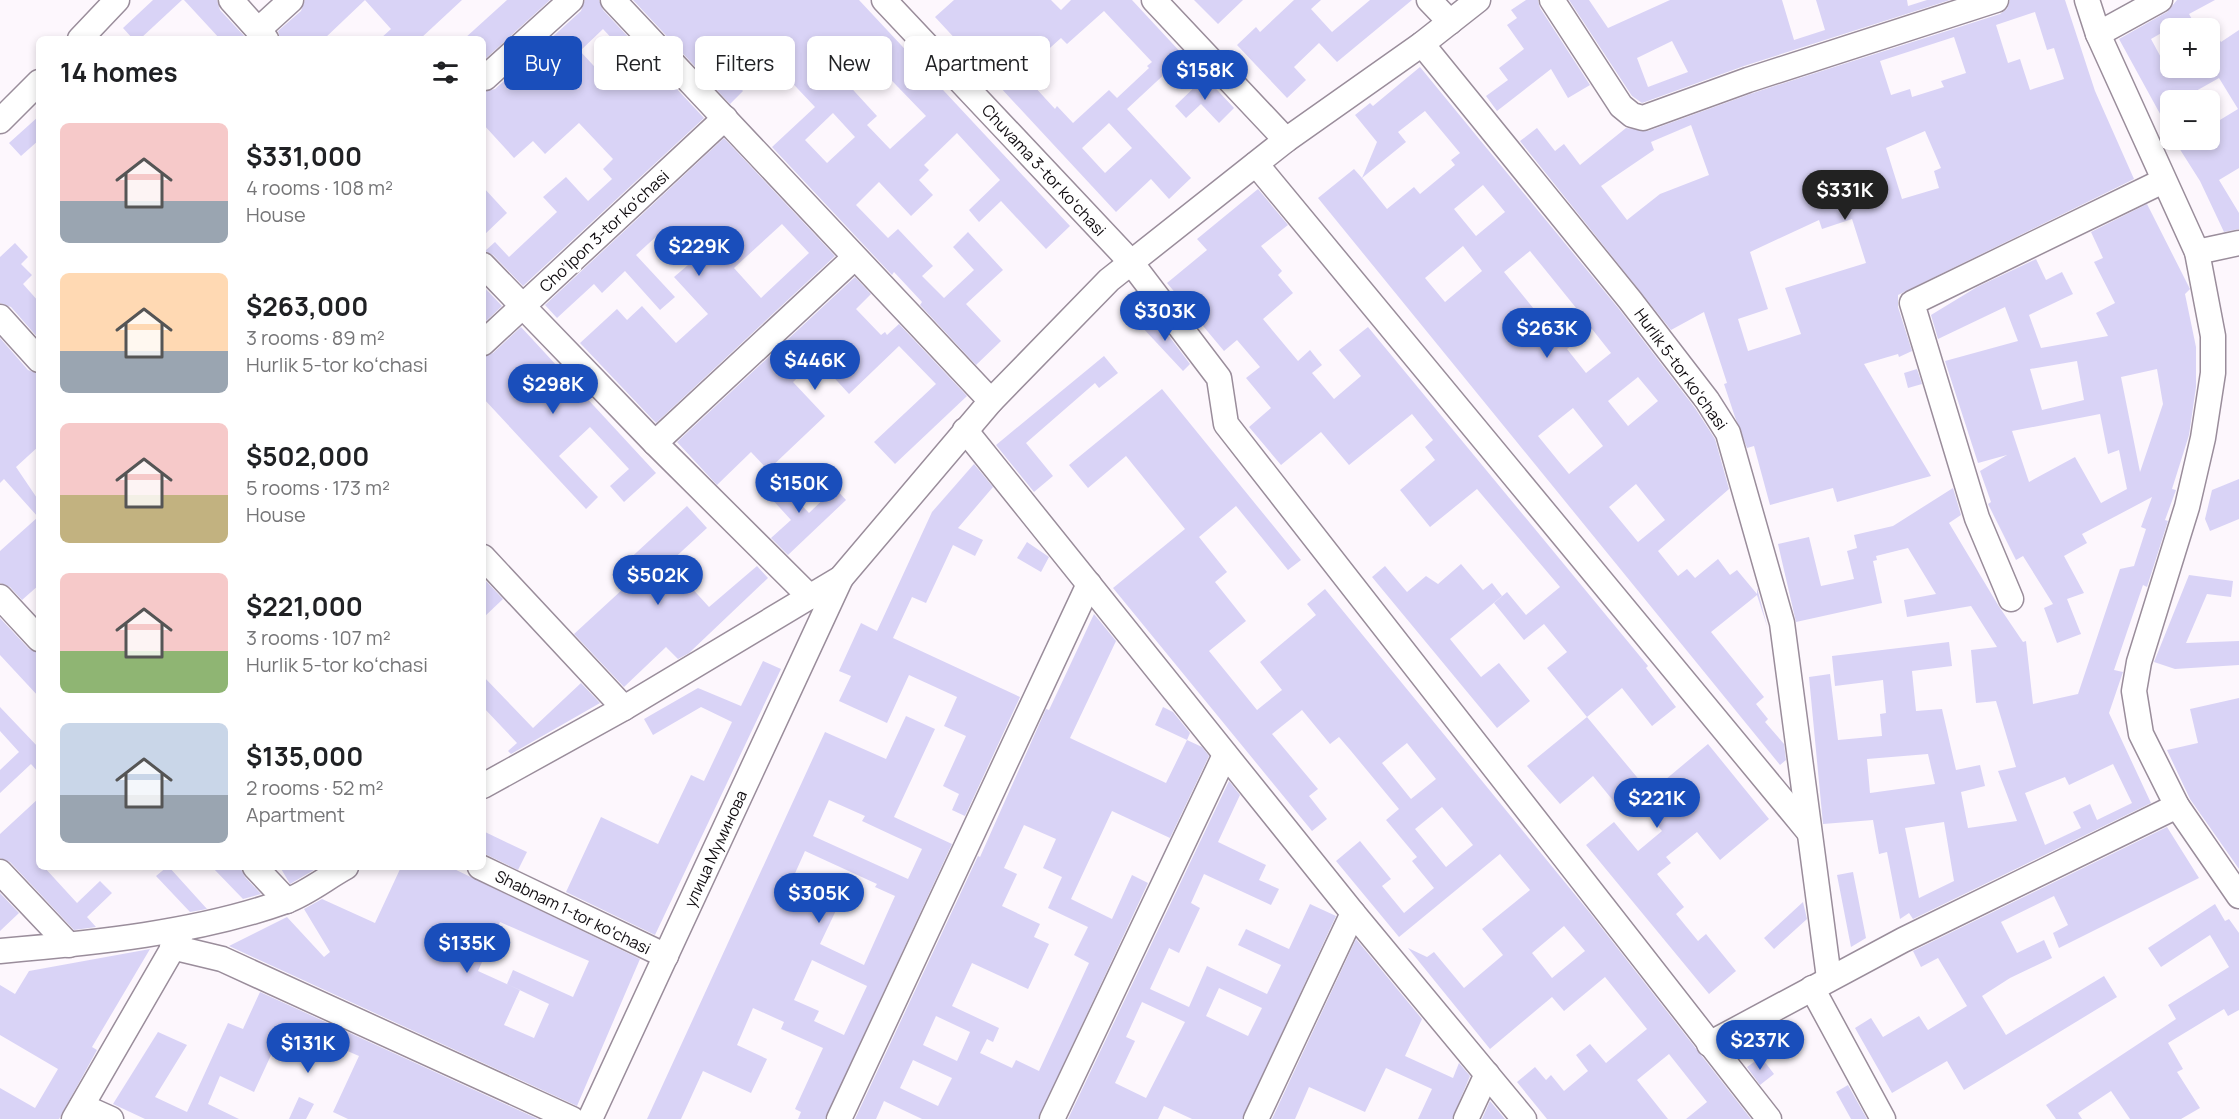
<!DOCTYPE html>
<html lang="en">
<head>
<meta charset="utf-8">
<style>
  body { margin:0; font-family:Manrope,sans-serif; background:#f2f2f2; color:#202124; height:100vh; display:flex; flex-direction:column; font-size:22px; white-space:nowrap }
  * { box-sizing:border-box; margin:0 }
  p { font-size:20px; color:#757577 }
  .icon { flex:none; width:33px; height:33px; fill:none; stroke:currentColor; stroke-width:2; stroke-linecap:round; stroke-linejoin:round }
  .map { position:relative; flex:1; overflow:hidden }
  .panel { position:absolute; left:36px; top:36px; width:450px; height:834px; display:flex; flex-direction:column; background:#fff; border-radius:9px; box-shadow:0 3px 9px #0003 }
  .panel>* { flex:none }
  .guide { position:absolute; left:504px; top:36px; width:570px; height:54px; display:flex; gap:12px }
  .controls { position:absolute; left:2160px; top:18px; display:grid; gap:12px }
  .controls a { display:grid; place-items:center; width:60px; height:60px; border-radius:9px; background:#fff; box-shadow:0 3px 9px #0003; font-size:30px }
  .price { position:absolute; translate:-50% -51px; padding:0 14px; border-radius:21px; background:#1a4ebb; color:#fff; font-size:20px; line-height:39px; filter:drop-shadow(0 2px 3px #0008) }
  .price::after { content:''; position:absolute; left:50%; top:36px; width:18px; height:14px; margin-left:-9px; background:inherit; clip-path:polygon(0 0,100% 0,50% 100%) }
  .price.current { background:#222; color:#fff }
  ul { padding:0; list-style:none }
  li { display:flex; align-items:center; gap:18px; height:150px; padding:0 24px }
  li span { display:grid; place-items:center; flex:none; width:168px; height:120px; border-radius:9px; color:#555 }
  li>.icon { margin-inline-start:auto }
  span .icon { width:72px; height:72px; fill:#fffc; stroke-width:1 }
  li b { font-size:26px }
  h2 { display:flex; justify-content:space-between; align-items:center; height:72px; padding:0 24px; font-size:26px }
  .chip { padding:0 21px; border-radius:9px; background:#fff; box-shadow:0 3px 9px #0003; font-size:21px; line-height:54px }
  .chip.current { background:#1a4ebb; color:#fff }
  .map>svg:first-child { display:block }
  .building { fill:#d9d3f6; fill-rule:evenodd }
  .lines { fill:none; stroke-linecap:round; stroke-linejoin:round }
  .minor-casing { stroke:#9a8d9b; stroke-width:27 }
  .minor { stroke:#fff; stroke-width:24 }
  .labels { text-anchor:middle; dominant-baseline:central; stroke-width:6; stroke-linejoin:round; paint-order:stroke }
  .street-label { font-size:16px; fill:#100c10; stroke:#fff }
</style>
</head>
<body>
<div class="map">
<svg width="2239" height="1119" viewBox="0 0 2239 1119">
  <rect width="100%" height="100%" fill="#fdf7fd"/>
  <path class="building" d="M153,0H182L140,39H133L123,28Z
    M184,0H217L220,10L247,39H220Z
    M305,0H462L420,39H380L391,29L365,0L324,39H280L278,31L301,11Z
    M507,0H550L483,61V39H464Z
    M585,0H599L603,10L704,118L523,286L493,255L485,251L495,242L509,257L557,212L543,197L566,177L588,201L612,179L603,169L613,159L579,123L545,154L533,141L514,158L483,124V92L495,89L581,11ZM603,29L628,56L605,78L580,51Z
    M633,0H859L1070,226L1046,249L1001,201L979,222L969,210L1000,180L957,133L924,165L929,170L919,180L933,195L911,216L879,182L856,205L888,238L898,229L933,266L922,276L944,298L974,270L953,247L968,232L1003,270L966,304L1001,341L976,365L920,305L922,302L894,272L892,275L772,147L815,107L781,71L789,63L768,41L730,77L743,91L730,104ZM868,56L926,116L890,149L867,125L877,116L844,80ZM833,113L855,137L827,163L805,140Z
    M954,0H1051L1061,10L1071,0H1132L1184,56L1127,109L1191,178L1169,199L1151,179L1116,212L935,17ZM1104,11L1152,62L1147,66L1149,68L1117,98L1109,90L1073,123L1057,106L1055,109L1022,73L1061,38L1067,44ZM1109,123L1132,148L1105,173L1082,148Z
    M1194,0H1243L1218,24Z
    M1294,0H1321L1311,9L1332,32L1370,0H1412L1337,62L1319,43L1294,67L1306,80L1287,98L1237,45L1256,27L1260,32Z
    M1526,0H1538L1540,8L1590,85L1568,98L1551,69L1497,111L1486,96L1508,80L1499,68L1524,49L1507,25L1517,18L1511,10Z
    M1569,0H1589L1608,28L1670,0H1782L1794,40L1825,30L1816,0H1907L1908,6L1927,0H1950L1744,66L1642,103L1632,96ZM1672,41L1688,72L1648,87L1637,58Z
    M2010,0H2065L2095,91L2134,179L1898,295V307L1912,351L1899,357L1898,354L1864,364L1931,476L1837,502L1833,488L1770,505L1754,446L1747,448L1735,417L1724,384L1727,383L1704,312L1671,330L1520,141L1537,128L1555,151L1564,144L1580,165L1626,128L1648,131L1753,93L2000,14L2007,9ZM2035,12L2047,50L2054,48L2064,79L2030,90L2020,59L2008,63L1996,25ZM1954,37L1966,73L1941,81L1944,87L1912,97L1910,89L1891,95L1880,61ZM1691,125L1709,175L1660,194L1627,220L1601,186L1654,150L1651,142ZM1925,131L1941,168L1934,171L1939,188L1902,199L1886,148ZM1852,219L1866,263L1785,288L1801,334L1748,351L1738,319L1768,309L1750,252L1819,220L1822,229Z
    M2177,0H2215L2189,14L2197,28H2170L2151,39L2171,76L2186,68H2210V24L2221,42L2239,30V168L2219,180L2239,213V229L2224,232L2200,181L2174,140H2210V126L2238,109L2219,78L2180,100H2170V132L2119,39L2167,12Z
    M1420,67L1619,309L1695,408L1715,439L1729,489L1658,551L1678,576L1687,569L1695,578L1718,559L1730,575L1737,570L1757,594V588L1768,629L1757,595L1711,632L1764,697L1756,704L1768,719L1765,722L1784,744L1786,760L1780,765L1318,198L1354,169L1362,178L1377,142L1355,115L1370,103L1373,106ZM1425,111L1460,153L1451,160L1455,165L1420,194L1414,187L1387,209L1362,178L1406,142L1398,132ZM1483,185L1505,212L1476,236L1454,209ZM1463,246L1482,271L1445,302L1425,278ZM1530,251L1581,314L1555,335L1504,272ZM1592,329L1611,353L1586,373L1567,349ZM1638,377L1658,401L1628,426L1608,401ZM1573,408L1603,446L1569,474L1538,436ZM1636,484L1665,520L1638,542L1609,507Z
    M1205,77L1234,108L1219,123L1201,104L1186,118L1175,106Z
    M39,116V140L21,156L9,143Z
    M724,138L835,256L656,423L580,343L617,309L627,320L642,306L676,343L708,314L674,277L688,265L659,234L636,255L675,297L660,310L625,271L602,293L594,284L557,318L545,305ZM782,224L809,253L761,298L734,268Z
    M483,187L507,213L483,236Z
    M1258,189L1288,225L1261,246L1282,271L1278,275L1293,293L1263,319L1298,361L1310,350L1322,365L1312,373L1334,399L1361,376L1339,350L1368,327L1648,666L1646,668L1676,707L1652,726L1622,688L1587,717L1547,668L1567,652L1544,624L1524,640L1494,603L1507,592L1526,615L1560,587L1477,489L1430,527L1400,490L1435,460L1425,447L1433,440L1412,414L1349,465L1321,432L1281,465L1249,427L1271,408L1246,378L1260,367L1237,340L1224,351L1167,283L1207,250L1197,239Z
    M2147,204L2190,289L2185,294L2196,347V387L2189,435L2172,489L2176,490L2165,520L2168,521L2147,587L2143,585L2114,670L2123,672L2109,713L2151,803L1913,919L1909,913L1900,919L1887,852L1879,854L1873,820L1823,824L1809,677L1830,674L1838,740L1882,736L1880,714L1886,713L1883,680L1835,686L1832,656L1949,642L1952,666L1912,671L1916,711L1942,709L1956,770L1980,765L1985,786L1961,792L1968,828L2017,821L1998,771L2016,767L1996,701L1976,703L1971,650L1997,647L1971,606L1907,617L1904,600L1936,594L1908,548L1876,556L1877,560L1873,561L1882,603L1796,622L1778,544L1809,537L1821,586L1854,579L1847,551L1857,548L1854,535L1893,526L1953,488L1961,515L1949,523L1998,605L2023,642L2026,641L2033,704L2078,694L2120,569L2134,566L2146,529L2141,527L2152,497L2082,534L2087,543L2064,556L2084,593L2067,599L2081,634L2057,643L2044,608L2053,604L2023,556L2016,560L1988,504L1991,502L1980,471L2007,455L1978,463L1945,361L2018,341L2005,307L1938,339L1931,315L1977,287L2036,259L2046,280L2062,272L2073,294L2029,315L2041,348L2108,336L2096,313L2115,303L2094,262L2103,258L2091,232ZM2077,361L2084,400L2042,410L2030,369ZM2157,369L2163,404L2140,472L2121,377ZM2100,414L2108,454L2119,450L2127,489L2101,503L2075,457L2029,482L2012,431ZM1928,754L1935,784L1870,793L1867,759ZM2113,764L2132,803L2097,820L2090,804L2073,812L2081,828L2045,845L2025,793L2065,777L2069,785ZM1944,822L1954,881L1919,898L1905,828Z
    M15,243L28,257L21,264L32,275L23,284L39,302V339L11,307L0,303V257Z
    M855,277L871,294L856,309L881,335L885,332L887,335L899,324L967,396L895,464L874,442L936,384L899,346L849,394L817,359L793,382L825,416L768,470L751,452L717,485L677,442Z
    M483,286L502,306L483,324Z
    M1153,315L1190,364L1183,371L1141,326Z
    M521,327L656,473L624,502L610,486L629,469L590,427L559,456L598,497L586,509L483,398V357L493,353Z
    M0,338L28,370L39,374V446L16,467L39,501V585L22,600L10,587L0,583V551L38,517L4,479L0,483Z
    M1104,356L1118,373L1099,388L1095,383L1026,443L1053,476L1034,492L996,445Z
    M1917,369L1922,384L1908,388L1904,373Z
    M1162,389L1301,560L1288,570L1236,506L1199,537L1227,572L1215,582L1246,621L1209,651L1257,710L1282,690L1260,662L1316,615L1307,604L1325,589L1590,913L1751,1119H1686L1707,1102L1669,1054L1637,1080L1668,1119H1547L1517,1082L1535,1067L1546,1080L1551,1075L1564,1091L1588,1071L1576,1055L1590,1044L1606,1063L1647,1029L1605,977L1564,1011L1552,997L1490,1049L1408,948L1427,957L1434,952L1464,988L1503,955L1482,929L1530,890L1500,854L1399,937L1336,861L1360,841L1391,879L1382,886L1404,913L1434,888L1412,861L1417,857L1386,820L1399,809L1351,751L1339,737L1330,744L1302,710L1272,734L1318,789L1309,796L1327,819L1312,831L1113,588L1185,529L1126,456L1088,488L1069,465ZM1407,743L1436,779L1411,799L1382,763ZM1442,807L1473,845L1446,867L1415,829ZM1564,926L1585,951L1552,978L1532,953Z
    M974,464L993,487L958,528L983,540L975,556L953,545L926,603L912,597L893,638L1020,697L965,816L952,810L959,794L943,786L966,736L944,726L957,697L909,675L887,723L839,701L851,676L839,671L861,623L877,631L932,512Z
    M773,475L809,513L835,488L846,500L788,555L771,538L791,520L760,486Z
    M2239,479V519L2210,531L2205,519L2212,490Z
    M687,506L707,528L669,563L709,607L757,566L768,578L689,653L678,659L666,647L624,687L574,634L624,588L612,575Z
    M1027,542L1049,557L1041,572L1017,558Z
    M1461,564L1483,590L1492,583L1502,596L1450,639L1481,677L1499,663L1530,701L1497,728L1372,577L1385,566L1407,592L1426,576L1438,584Z
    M2189,575L2233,581L2231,597L2207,594L2186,643L2239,641V665L2175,669L2154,662Z
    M483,578L503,599L483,618Z
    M1094,614L1116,641L1070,738L1166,783L1187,740L1202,747L1209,756L1170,838L1112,811L1071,899L1112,919L1132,875L1148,883L1038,1119H922L884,1101L876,1119H855L978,856L980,857L1046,709L1049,710ZM1024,825L1056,839L1043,868L1062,877L1048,908L1088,927L1074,955L1089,963L1039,1071L1016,1060L1012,1068L980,1053L987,1039L993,1042L999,1028L952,1006L972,963L1028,989L1049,944L1034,937L1040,924L1002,906L1017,874L1004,868ZM936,1016L970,1032L957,1061L923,1045ZM913,1060L952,1078L938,1106L900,1088Z
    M0,618L29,649L39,653V697L0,655Z
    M763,661L781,669L655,935L566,892L601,817L658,844L691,775L704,781L732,722L701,707L653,735L644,719L698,688L741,706Z
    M483,676L533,728L581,683L600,703L511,754L508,751L517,743L483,707Z
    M2239,698V869L2190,799L2167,750L2198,743L2190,709Z
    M0,707L39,748V773L31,764L0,793V770L19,752L0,731Z
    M1163,707L1173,712L1190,733L1187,740L1155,725Z
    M906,716L935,729L894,817L952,844L825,1119H798L801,1112L795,1109L823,1048L781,1029L784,1022L753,1008L737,1045L767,1059L751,1093L703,1071L681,1119H647L825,732L886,759ZM829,800L865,816L862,821L922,849L908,879L813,836ZM805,851L877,884L875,887L895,896L864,965L820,944L840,902L792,880ZM812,960L867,986L844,1035L814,1021L819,1011L794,1000Z
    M1587,717L1641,782L1653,790L1708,744L1769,819L1720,860L1697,832L1666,857L1671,863L1657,874L1684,907L1676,914L1698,941L1706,934L1736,971L1709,994L1586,845L1614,822L1638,851L1662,831L1638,802L1624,814L1593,776L1560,804L1527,766Z
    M1229,781L1240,795L1218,842L1266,865L1259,880L1279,889L1271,905L1204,874L1191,903L1200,908L1179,953L1169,948L1150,989L1189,1007L1207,966L1267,994L1281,965L1238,945L1246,929L1289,949L1310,904L1336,916L1242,1119H1192L1164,1106L1158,1119H1068ZM1219,988L1262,1008L1248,1036L1206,1016ZM1142,1002L1185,1022L1146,1098L1115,1083L1135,1041L1126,1037Z
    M39,798V867H44L77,903L100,881L112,893L87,917L96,927L74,930L10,862L0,858V834Z
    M2167,827L2199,878L2059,948L2053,933L2068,925L2054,896L2001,922L2017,953L2044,940L2052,958L2010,978L1982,996L2006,1035L2104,976L2117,997L1964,1090L1947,1061L1892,1093L1855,1028L1871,1018L1883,1037L1919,1016L1928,1030L1967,1006L1938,958L1921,967L1913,951Z
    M483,831L527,852L518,870L483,853Z
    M167,867H169L207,909L190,912L156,876Z
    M212,867H240L245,877L261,894L243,899Z
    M280,867H319L290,884Z
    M401,867H450L640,959L577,1106L229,946L287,917L324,957L330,952L304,909L322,899L375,923ZM500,922L589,961L573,997L513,970L507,984L549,1004L534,1038L504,1025L520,990L478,971Z
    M1853,872L1866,938L1851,947L1837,875Z
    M0,893L19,913L0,931Z
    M1803,902L1807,919L1774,949L1764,938Z
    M2215,904L2225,921L2229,919L2239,933V1010L2228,1016L2224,1009L2168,1043L2183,1069L2177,1072L2200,1108L2181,1119H2130L2111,1091L2078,1113L2082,1119H2056L2046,1105L2176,1019L2168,1005L2229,967L2210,935L2161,967L2148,948Z
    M1356,939L1422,1019L1405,1056L1453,1078L1459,1063L1470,1076L1452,1119H1418L1432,1089L1386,1068L1365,1112L1309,1087L1295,1119H1272Z
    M150,949L92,1047L97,1050L59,1119H0V1088L35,1108L58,1069L0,1035V985L15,994L29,971Z
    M260,992L538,1119H348L333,1112L359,1056L301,1031L294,1047L278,1040L254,1092L220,1076L208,1104L239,1119H145L113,1104L158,1032L187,1045L155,1097L187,1112L228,1023L243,1029Z
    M1761,1057L1774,1074L1760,1085L1747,1067Z
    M1848,1085L1867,1119H1851L1836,1092Z
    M299,1097L314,1104L306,1119H289Z
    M1490,1101L1505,1119H1482Z"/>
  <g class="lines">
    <g class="minor-casing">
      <g id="minor">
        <path d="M231,0L266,39"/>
        <path d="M613,0L991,401"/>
        <path d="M884,0L1130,261L1219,378L1226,424L1769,1119"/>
        <path d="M1154,0L1286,140"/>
        <path d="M1429,0L1450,22"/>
        <path d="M1552,0L1621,106L1632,115L1643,118L1748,80L1996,0"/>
        <path d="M2087,0L2098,34L2197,252L2213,336V373L2203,438L2187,507L2139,662L2134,691L2141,734L2177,806L2239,896"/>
        <path d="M258,30L291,0"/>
        <path d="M2098,34L2160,0"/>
        <path d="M80,39L117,0"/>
        <path d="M1422,44L1630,300L1707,400L1728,433L1782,623L1829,978"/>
        <path d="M485,78L571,0"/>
        <path d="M0,121L39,82"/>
        <path d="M1256,164L1809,832"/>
        <path d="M2197,252L2239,243"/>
        <path d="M483,265L655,443L810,597"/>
        <path d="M0,317L39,360"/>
        <path d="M483,343L725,118"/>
        <path d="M965,430L1353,913L1524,1119"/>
        <path d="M655,443L854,258"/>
        <path d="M483,557L624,708"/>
        <path d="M0,597L39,639"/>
        <path d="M2011,599L1977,518L1912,303L2163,181"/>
        <path d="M483,786L624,708L841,578L991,401L1109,280L1286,140L1422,44L1478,0"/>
        <path d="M255,867L287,901"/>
        <path d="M480,867L666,956"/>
        <path d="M0,872L69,945"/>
        <path d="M172,947L222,959L572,1119"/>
        <path d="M0,951C93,943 197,933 286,901C306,894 326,878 346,867"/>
        <path d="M1812,988L1883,1119"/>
        <path d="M1709,1044L1903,940L2177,806"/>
        <path d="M82,1106L111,1119"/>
        <path d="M74,1119L181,934"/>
        <path id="s1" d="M590,1119L841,578"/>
        <path d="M839,1119L1089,584"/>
        <path d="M1052,1119L1225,755"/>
        <path d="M1256,1119L1353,913"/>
        <path d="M1466,1119L1487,1074"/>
      </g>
    </g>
    <use href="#minor" class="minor"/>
  </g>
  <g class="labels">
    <g class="street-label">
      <text transform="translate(1044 170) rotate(47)">Chuvama 3-tor koʻchasi</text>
      <text transform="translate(604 231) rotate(-43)">Cho‘lpon 3-tor koʻchasi</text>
      <text transform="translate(1681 369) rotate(54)">Hurlik 5-tor koʻchasi</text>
      <text stroke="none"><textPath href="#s1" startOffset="298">улица Муминова</textPath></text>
      <text transform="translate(573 912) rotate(26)">Shabnam 1-tor koʻchasi</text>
    </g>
  </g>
</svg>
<div class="controls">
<a>+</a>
<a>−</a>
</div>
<b class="price" style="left:1205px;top:101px">$158K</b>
<b class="price current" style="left:1845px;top:221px">$331K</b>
<b class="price" style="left:699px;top:277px">$229K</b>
<b class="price" style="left:1165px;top:342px">$303K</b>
<b class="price" style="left:1547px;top:359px">$263K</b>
<b class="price" style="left:815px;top:391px">$446K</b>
<b class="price" style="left:553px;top:415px">$298K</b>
<b class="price" style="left:799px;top:514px">$150K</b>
<b class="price" style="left:658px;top:606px">$502K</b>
<b class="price" style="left:1657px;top:829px">$221K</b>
<b class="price" style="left:819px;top:924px">$305K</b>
<b class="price" style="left:467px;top:974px">$135K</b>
<b class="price" style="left:1760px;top:1071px">$237K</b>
<b class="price" style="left:308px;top:1074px">$131K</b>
<div class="guide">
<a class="chip current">Buy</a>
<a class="chip">Rent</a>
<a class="chip">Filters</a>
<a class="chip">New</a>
<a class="chip">Apartment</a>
</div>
<section class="panel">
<h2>14 homes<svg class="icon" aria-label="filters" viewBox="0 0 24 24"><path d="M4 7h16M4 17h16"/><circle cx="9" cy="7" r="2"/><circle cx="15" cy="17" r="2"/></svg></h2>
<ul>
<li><span style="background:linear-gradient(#f6c9c9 65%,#9aa5b1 0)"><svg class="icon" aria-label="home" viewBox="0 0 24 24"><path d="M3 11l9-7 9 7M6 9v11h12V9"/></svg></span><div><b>$331,000</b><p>4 rooms · 108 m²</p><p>House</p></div></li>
<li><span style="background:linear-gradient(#ffd9b3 65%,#9aa5b1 0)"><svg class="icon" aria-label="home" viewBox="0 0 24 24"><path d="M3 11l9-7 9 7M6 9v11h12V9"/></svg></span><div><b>$263,000</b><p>3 rooms · 89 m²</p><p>Hurlik 5-tor koʻchasi</p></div></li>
<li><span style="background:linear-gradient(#f6c9c9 60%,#c2b280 0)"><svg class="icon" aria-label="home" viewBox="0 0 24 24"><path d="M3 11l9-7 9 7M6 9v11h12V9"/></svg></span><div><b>$502,000</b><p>5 rooms · 173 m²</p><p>House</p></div></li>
<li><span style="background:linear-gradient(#f6c9c9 65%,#8fb573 0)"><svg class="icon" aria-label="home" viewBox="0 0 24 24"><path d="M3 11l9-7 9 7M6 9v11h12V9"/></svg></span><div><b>$221,000</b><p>3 rooms · 107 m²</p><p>Hurlik 5-tor koʻchasi</p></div></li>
<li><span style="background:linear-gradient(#c9d6e8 60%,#9aa5b1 0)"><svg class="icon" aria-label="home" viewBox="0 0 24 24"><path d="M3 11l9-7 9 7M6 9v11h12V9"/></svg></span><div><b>$135,000</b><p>2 rooms · 52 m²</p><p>Apartment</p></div></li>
</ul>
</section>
</div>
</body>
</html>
